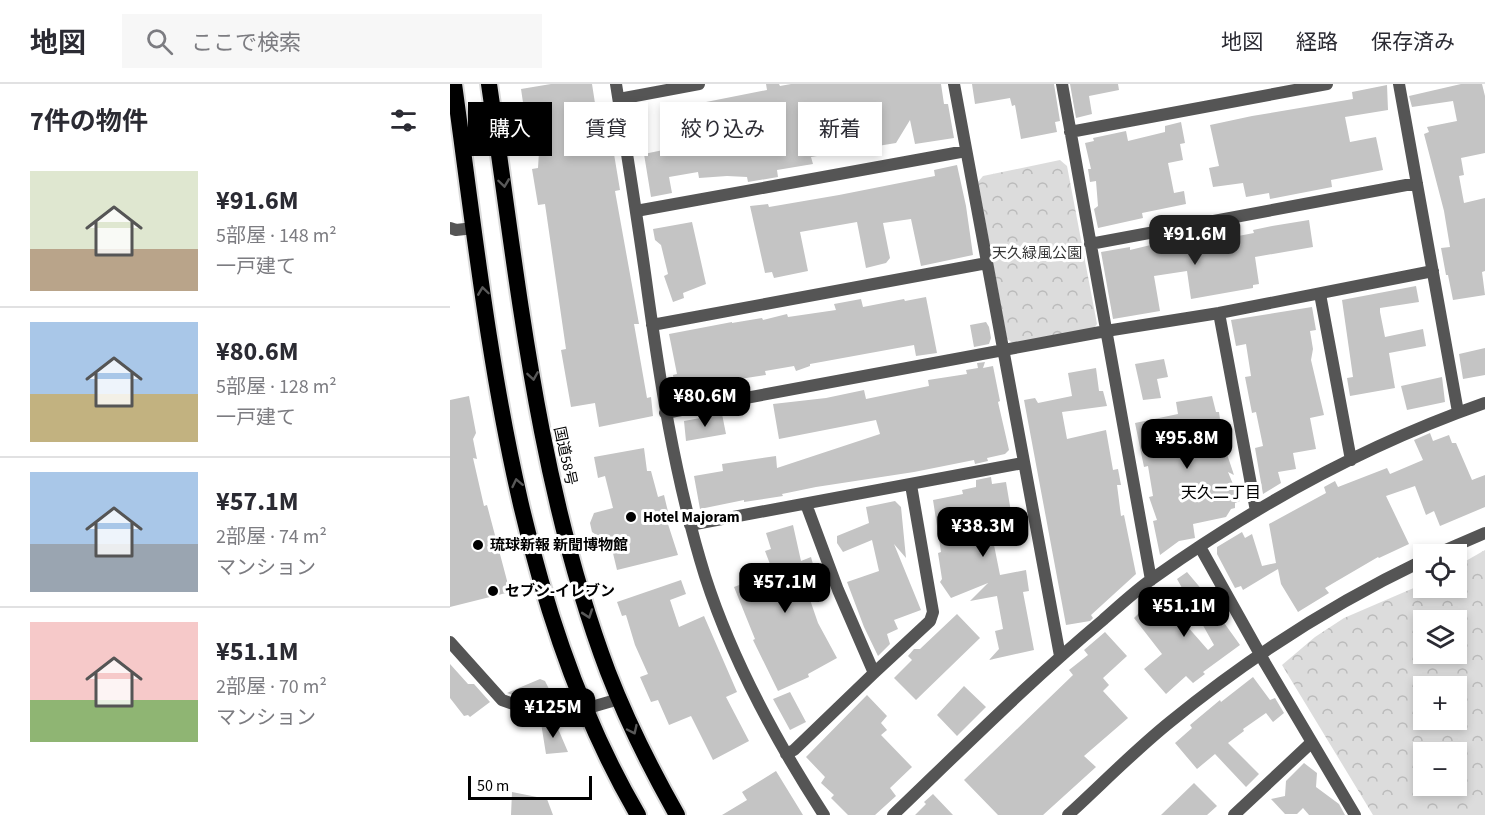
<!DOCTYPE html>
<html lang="ja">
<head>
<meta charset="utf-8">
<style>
  body { margin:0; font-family:"Source Sans 3","Noto Sans JP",sans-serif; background:#f7f7f7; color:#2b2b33; height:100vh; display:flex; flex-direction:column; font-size:22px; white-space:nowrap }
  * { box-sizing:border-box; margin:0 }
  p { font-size:20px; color:#7c7c81 }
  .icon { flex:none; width:33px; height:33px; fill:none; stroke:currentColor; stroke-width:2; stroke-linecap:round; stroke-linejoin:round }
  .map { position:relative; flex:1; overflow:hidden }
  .panel { display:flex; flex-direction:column; background:#fff; width:450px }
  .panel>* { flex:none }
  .banner { position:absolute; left:18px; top:18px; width:570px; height:54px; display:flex; gap:12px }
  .controls { position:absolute; left:963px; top:460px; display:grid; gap:12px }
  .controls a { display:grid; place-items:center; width:54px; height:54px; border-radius:0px; background:#fff; box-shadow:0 3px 9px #0003; font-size:30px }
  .scale { position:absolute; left:18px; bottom:15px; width:124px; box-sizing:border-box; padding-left:6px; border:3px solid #000; border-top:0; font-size:16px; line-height:21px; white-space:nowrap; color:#000; -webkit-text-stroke:4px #fff; paint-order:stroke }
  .price { position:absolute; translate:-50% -51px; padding:0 14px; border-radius:12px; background:#000; color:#fff; font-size:20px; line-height:39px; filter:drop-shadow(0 2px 3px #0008) }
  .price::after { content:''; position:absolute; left:50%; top:36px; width:18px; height:14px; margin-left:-9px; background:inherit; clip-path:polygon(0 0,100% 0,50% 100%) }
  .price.on { background:#222; color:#fff }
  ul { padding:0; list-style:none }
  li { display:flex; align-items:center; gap:18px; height:150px; padding:0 30px }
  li+li { border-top:2px solid #e1e1e2 }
  li span { display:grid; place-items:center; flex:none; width:168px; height:120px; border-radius:0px; color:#555 }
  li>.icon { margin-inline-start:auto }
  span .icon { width:72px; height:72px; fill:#fffc; stroke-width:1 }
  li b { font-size:26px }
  h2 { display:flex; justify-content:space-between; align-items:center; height:72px; padding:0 30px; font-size:26px }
  .pill { padding:0 21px; border-radius:0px; background:#fff; box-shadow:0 3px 9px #0003; font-size:21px; line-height:54px }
  .pill.on { background:#000; color:#fff }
  header { display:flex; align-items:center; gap:36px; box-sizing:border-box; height:84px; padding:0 30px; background:#fff; border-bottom:2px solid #e1e1e2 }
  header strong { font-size:28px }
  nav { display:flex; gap:33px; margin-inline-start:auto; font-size:21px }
  .search { width:420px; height:54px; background:#f7f7f7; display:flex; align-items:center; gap:15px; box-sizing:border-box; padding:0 21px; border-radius:0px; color:#7c7c81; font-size:22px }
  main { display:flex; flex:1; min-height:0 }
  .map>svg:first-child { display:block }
  .forest { fill:url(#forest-crowns); fill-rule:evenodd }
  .building { fill:#c4c4c4 }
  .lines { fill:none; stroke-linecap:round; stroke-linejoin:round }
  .trunk-casing { stroke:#dbdbdb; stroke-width:20 }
  .minor { stroke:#555; stroke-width:12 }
  .trunk { stroke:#000; stroke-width:16 }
  .oneway { stroke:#595959 }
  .poi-dot { fill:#000; stroke:#fff; stroke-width:2 }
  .labels { text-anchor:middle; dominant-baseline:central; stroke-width:6; stroke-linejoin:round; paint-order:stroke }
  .park-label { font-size:15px; fill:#333; stroke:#fff }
  .street-label { font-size:15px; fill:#000; stroke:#fff }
  .poi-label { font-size:15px; font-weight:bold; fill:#000; stroke:#fff; text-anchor:start }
  .neighbourhood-label { font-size:16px; fill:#000; stroke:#fff }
</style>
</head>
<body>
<header>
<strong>地図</strong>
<div class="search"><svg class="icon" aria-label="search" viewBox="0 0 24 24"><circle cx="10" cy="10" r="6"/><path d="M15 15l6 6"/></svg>ここで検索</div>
<nav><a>地図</a><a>経路</a><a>保存済み</a></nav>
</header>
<main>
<section class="panel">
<h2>7件の物件<svg class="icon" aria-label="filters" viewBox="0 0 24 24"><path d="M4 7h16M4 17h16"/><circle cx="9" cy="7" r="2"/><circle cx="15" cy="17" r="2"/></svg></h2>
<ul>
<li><span style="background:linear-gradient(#dfe7d0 65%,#b9a48a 0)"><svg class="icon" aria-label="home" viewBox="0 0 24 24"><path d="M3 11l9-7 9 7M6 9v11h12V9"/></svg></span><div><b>¥91.6M</b><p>5部屋 · 148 m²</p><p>一戸建て</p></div></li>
<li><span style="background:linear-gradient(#a9c7e8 60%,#c2b280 0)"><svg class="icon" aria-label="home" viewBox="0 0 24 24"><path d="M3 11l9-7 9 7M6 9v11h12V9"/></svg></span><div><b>¥80.6M</b><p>5部屋 · 128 m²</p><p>一戸建て</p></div></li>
<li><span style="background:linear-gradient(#a9c7e8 60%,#9aa5b1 0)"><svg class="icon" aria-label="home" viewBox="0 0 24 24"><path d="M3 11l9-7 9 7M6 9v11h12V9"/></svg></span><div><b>¥57.1M</b><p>2部屋 · 74 m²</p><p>マンション</p></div></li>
<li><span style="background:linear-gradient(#f6c9c9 65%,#8fb573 0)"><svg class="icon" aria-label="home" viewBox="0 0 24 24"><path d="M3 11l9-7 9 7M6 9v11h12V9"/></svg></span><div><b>¥51.1M</b><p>2部屋 · 70 m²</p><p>マンション</p></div></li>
</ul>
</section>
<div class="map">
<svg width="1035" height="731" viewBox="0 0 1035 731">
  <defs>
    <pattern id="forest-crowns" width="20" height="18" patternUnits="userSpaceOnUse" patternTransform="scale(1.5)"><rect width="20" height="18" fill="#dcdcdc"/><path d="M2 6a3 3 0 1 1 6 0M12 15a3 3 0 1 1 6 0" fill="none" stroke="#bbb"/></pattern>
  </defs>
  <rect width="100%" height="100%" fill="#fff"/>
  <path class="forest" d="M610,76L617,82L647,240L644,244L564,260L557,255L528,98L533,92Z
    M1035,466V731H923L832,581L865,553L894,534L973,500L974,504H1006L1007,482ZM974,537H1006V570H974ZM974,603H1006V636H974ZM974,669H1006V702H974Z"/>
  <path class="building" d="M101,0H142L147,32L153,31L161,70H164L170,106L165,107L189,240H184L197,314L201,313L203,332L149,343L145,319L121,323L111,266L116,265L95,120L88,121L82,85L88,84L90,51L78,52L71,5Z
    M316,0H329L330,2L341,0H491L494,20H498L504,54L465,60L460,36L446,59L361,73L363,80L327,86L328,93L298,98L297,93L277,92L249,94L248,88L219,93L222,109L201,113L194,70L242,60L238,31L258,27L256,18L317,6Z
    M522,0H604L610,37L605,38L607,48L571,55L565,21L562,22L560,14L525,20Z
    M620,0H668L669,6L639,12L642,30L626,34Z
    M1011,0H1032L1035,12V69L1011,74L1014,91L1009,92L1014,119L1035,114V187L1032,188L1035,211L1003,216L998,191H996L991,164L1000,163L994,127L974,50L979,48L977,43L1007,37L1003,17L962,23L959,12Z
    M937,1L938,26L895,33L900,58L926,53L933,86L881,96L882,103L820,115L819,109L796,113L793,99L763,103L759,84L769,82L760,41L802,32L903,15L902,8Z
    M731,38L735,59L730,60L733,76L718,79L724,109L734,107L736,120L692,129L693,134L648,144L644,125L648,122L646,97L640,98L638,85H641L635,59L644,57L643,54L676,47L678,57L715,48V42Z
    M507,81L516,122L523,171L471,182L461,135L433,139L440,174L436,179L416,184L407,138L350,148L358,187L324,194L322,188L315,189L300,122L318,120L319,123L389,111L485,92L484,86Z
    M859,136L863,163L805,173L809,200L803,201V204L741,215L737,187L704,192L710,227L663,235L651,168L680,163V166L713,158L714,165L745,159L751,151L764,149L767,156L804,149L803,146L822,142Z
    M242,138L256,200L233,209L234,214L223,218L214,192L218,190L211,161L205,156L203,145Z
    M966,202L969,218L930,224V228L935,253L973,245L976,262L939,269L945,304L900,312L897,294L903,293L892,216Z
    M476,213L487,269L466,272L464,261L360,280V282L346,287L344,282L315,287L316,291L225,305L223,291L227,290L219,250L282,238V239L312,234L313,236L337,230L338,233L386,226L384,220L411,215L413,223L454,215L455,217Z
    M862,223L866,246L860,247L863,265L861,276L874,331L860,334L866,365L843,369L846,385L828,388L831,399L813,410L805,364L813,362L806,328L802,329L795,293L801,292L796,260L786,262L781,236Z
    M536,238L539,243L541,254L539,260L524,263L520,241Z
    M1035,264V291L1013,295L1009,270Z
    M714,275L718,293L707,295L711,314L693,316L685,280Z
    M535,278L533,284L543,282L550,317L548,318L559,366L555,370L537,374L538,377L525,380L524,376L464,388L366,403L332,410L333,412L294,418V416L250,425L244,392L273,387L272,380L326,372L327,384L430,350L426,336L329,355L323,320L376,314L414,306L416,315L479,302L478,296L517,290L516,286L528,284L527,279Z
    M646,284L649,307H653L657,322L612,328L617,355L656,346L663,386L668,385L671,401H667L671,432L674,431L686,490L641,531L643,534L640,537L616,541L574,316L585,314L588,319L622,312L618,289Z
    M992,293L995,318L957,326L951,302Z
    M19,312L26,349L23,355L27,375L23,374L34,422L37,421L60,508L0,523V316Z
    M762,312L766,328H769L775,371L777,370L784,391L778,388L790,417L785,419V424L781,425L776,433L743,440L745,454L729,457L710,471L703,437L707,436L699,413L703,412L698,382L694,383L685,339L728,330L726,318Z
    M272,330L276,350L236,357L234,337Z
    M980,349L983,357L999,351L1002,359H1006L1022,396L1035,391V423L990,442L984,427L976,431L965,402L936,412L959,460L929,474L928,473L875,504L879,509L848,528L831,500L828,485L793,506L791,502L785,504L767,470V463L792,448L795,454L802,450L812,482L826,479L819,440L876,409L874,403L885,397L888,403L937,384L940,390L973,376L964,356Z
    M194,364L197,387H201L208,413L214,411L220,436L217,437L228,471L167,486L161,461L142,448L140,439L144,429L163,424L155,392L148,394L144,373Z
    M541,393L542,400L556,398L561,428H557L562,457L544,461L550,491L576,486L579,507L573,508L584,566L539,576L549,565L545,547L553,545L547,512L520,517L538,499L501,514L490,498L492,495L488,469L491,468L483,416L513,410L512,406L526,403V396Z
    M445,417L451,423L456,474L444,460L471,526L444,536L448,545L437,550L440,560L428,572L414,543L397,498L429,487L422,456L393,468L387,459V452L419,439L416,423Z
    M343,441L351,477L361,473L366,491L356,495L358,504H356L368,539L387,574L358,590L359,593L328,607L303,556L305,555L284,503L323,488L315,467L321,465L316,449Z
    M737,488L759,514L757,515L790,561L753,588L755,590L743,599L736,592L716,610L694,585L712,570L684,534L699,519L697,517L708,509L758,566L764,561L727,495Z
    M231,496L236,510L220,516L229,543L254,532L287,608L276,613L299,657L263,676L241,632L219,641L208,616L201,618L190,593L198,590L185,561L176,531L172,532L167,518Z
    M507,530L530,554L466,616L444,594L462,576L458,572L464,565H470Z
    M655,548L677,572L653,594L659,601L653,607L678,634L634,672L646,683L593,731H548L514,696L623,591L619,586L638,571L634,566Z
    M0,580L18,600H24L40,618L20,633L18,631L14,632L0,614Z
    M803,593L820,616L825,614L834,629L823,638L816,629L793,645L794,647L778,659L809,690L796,703L765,670L747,685L725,659L742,644L740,641L770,616L771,618Z
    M90,595L95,597L108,623L98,624L57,609Z
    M514,602L536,623L507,652L487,631Z
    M340,608L356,638L340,646L323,615Z
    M417,611L437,632L431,639L437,646L431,651L462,683L440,704L446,712L425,731H398L381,714L384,711L371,699L375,693L356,673Z
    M91,639L106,640L118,668L96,670Z
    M854,679L867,689L866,703L889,720L895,731H859L853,724L847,730H835L821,715L835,712L836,697Z
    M326,687L353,731H272L297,716L292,708Z
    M744,699L767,722L757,731H711Z
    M62,708L97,715L103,731H61Z
    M483,710L503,731H465L476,720L474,718Z"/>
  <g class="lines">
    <g class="trunk-casing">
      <path id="trunk" d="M4,0C38,244 61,514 188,731
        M39,0C68,197 87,400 158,588C177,637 201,685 227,731"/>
    </g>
    <path class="minor" d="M166,0C176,63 186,126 195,189C209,292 224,392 255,492C282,576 326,657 374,731
      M504,0L610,572
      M612,0L701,496
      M949,0L1008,328
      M169,15L249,0
      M620,48L877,0
      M186,127L516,67
      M0,144L6,146L24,144
      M640,160L967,99
      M870,210L901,376
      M769,229L806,427
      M202,241L537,179
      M215,329L656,247L769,229L983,187
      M356,420L388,506L424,589
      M240,441L573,379
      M750,463L815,579L905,731
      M984,471L1035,449
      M0,558L52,616L97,632L114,631L169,615
      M336,670L344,666L424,589L480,537L483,528L461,401
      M443,731C512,665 580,597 653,536C669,522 685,507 702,495C803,423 918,360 1035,319
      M618,731C652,700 684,667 720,638C798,574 882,520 974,476
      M784,731L862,658"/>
    <use href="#trunk" class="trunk"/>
  </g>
  <defs><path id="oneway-chevron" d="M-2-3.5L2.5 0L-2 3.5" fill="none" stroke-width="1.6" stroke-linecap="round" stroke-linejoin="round" transform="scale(1.5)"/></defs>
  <g class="oneway">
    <use href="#oneway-chevron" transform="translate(54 99) rotate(82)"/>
    <use href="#oneway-chevron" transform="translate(33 207) rotate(-98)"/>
    <use href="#oneway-chevron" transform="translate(83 292) rotate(81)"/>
    <use href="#oneway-chevron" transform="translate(67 399) rotate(-102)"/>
    <use href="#oneway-chevron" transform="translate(138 530) rotate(71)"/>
    <use href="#oneway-chevron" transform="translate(183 646) rotate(65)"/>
  </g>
  <g class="poi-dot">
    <circle cx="181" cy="433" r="6"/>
    <circle cx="28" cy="461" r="6"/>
    <circle cx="43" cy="507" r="6"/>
  </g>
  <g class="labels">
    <g class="park-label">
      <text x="587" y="169">天久緑風公園</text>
    </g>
    <g class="street-label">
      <text transform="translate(115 372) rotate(78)">国道58号</text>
    </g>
    <g class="poi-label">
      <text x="193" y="433">Hotel Majoram</text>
      <text x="40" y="461">琉球新報 新聞博物館</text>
      <text x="55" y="507">セブン-イレブン</text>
    </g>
    <g class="neighbourhood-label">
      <text x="771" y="409">天久二丁目</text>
    </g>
  </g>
</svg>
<div class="controls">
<a><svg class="icon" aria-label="locate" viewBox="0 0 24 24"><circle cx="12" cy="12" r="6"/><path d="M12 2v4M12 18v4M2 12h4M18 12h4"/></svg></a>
<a><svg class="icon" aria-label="layers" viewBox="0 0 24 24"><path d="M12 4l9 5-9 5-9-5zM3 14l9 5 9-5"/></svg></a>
<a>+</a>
<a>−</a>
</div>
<div class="scale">50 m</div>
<b class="price on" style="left:745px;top:182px">¥91.6M</b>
<b class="price" style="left:255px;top:344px">¥80.6M</b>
<b class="price" style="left:737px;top:386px">¥95.8M</b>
<b class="price" style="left:533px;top:474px">¥38.3M</b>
<b class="price" style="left:335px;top:530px">¥57.1M</b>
<b class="price" style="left:734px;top:554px">¥51.1M</b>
<b class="price" style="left:103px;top:655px">¥125M</b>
<div class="banner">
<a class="pill on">購入</a>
<a class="pill">賃貸</a>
<a class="pill">絞り込み</a>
<a class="pill">新着</a>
</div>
</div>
</main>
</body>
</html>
